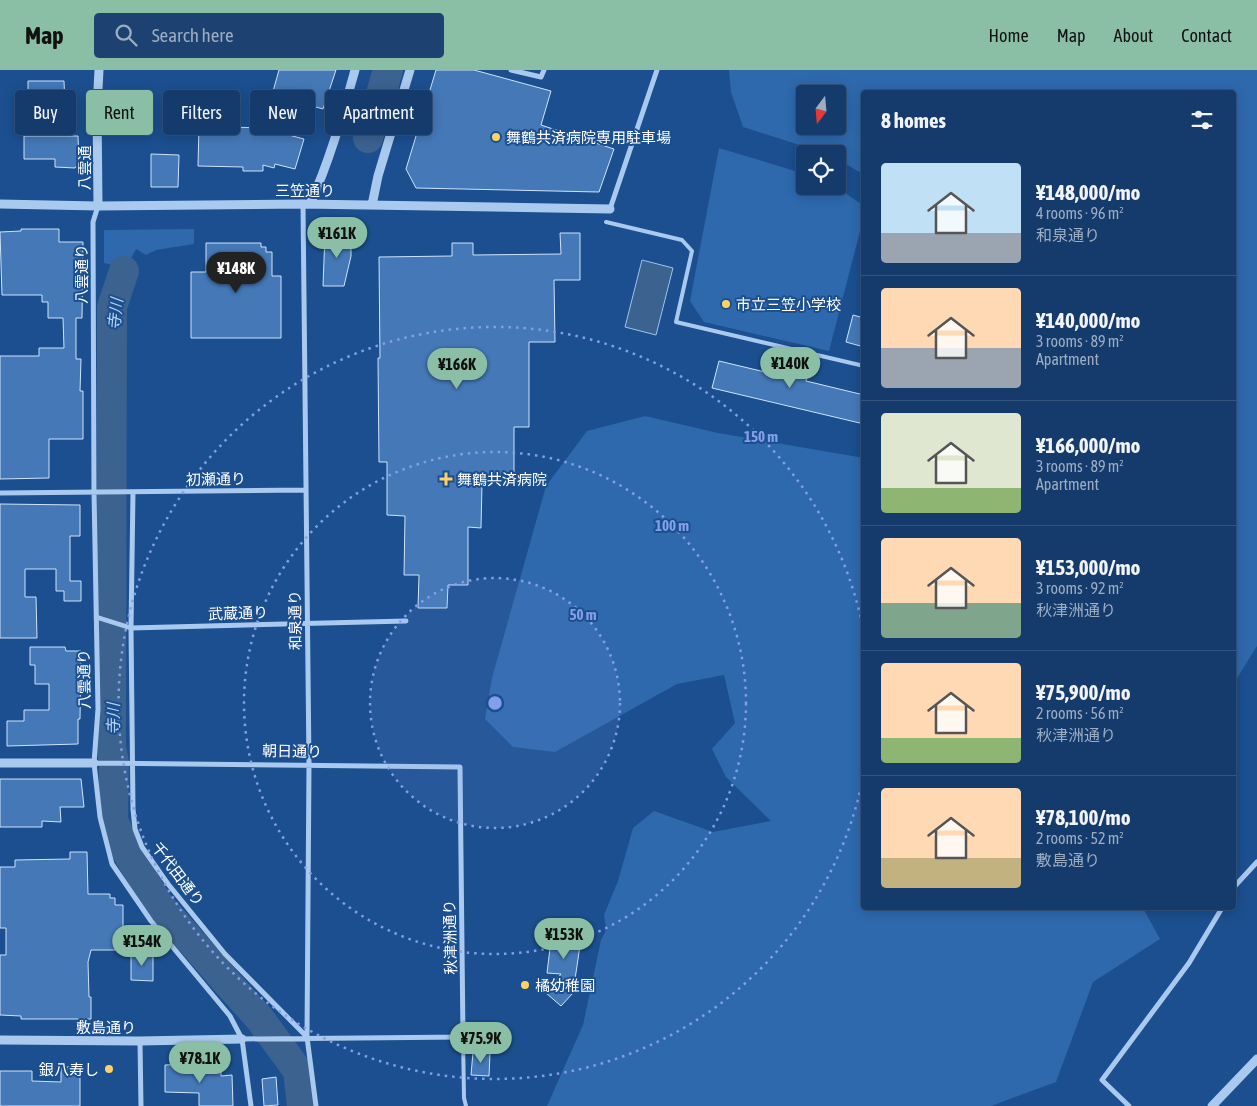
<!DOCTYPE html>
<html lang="en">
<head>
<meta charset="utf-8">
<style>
  body { margin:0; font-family:"Asap Condensed","Noto Sans JP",sans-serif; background:#1d4271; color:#f1f3f6; height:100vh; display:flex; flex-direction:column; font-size:19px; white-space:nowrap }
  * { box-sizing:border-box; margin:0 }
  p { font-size:16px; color:#9dadc1 }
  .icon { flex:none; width:28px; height:28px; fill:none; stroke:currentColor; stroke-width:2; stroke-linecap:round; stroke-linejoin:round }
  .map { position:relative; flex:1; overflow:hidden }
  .side { position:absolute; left:861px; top:20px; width:375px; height:820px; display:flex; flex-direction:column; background:#143b6b; border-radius:5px; box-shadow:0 2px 12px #0003,0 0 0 1px #33557e }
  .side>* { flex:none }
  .guide { position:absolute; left:15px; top:20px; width:475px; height:45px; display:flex; gap:10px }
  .needle { width:32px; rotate:196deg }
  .tools { position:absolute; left:796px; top:15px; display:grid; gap:10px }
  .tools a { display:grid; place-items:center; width:50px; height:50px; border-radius:5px; background:#143b6b; box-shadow:0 2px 12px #0003,0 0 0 1px #33557e; font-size:25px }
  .price { position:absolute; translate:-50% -42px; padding:0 11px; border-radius:18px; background:#8abfa5; color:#111; font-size:16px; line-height:32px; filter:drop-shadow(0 1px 2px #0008) }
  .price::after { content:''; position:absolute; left:50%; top:30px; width:15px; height:11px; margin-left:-8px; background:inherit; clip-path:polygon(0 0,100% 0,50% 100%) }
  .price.active { background:#222; color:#fff }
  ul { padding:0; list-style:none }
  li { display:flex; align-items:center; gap:15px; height:125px; padding:0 20px }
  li+li { border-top:1px solid #33557e }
  li span { display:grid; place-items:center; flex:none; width:140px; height:100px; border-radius:5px; color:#555 }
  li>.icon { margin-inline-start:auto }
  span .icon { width:60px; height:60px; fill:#fffc; stroke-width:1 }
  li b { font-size:21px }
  h2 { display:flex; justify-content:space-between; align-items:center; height:60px; padding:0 20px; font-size:21px }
  .chip { padding:0 18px; border-radius:5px; background:#143b6b; box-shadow:0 2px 12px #0003,0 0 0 1px #33557e; font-size:18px; line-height:45px }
  .chip.active { background:#8abfa5; color:#111 }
  header { display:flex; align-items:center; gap:30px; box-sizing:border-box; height:70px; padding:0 25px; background:#8abfa5; color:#111 }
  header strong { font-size:24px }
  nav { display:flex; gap:28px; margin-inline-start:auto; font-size:18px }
  .search { width:350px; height:45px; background:#1d4271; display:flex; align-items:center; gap:12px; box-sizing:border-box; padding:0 18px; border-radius:5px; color:#9dadc1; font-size:19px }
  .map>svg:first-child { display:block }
  .green { fill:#2e69ad; fill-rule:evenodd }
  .water { fill:#3c6290; stroke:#9cc4f0 }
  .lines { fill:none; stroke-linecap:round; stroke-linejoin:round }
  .river { stroke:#3c6290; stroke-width:30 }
  .building { fill:#4478b7; stroke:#cfe3fa }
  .service { stroke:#a9c9ee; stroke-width:4 }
  .pedestrian { stroke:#a9c9ee; stroke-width:4.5 }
  .minor { stroke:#a9c9ee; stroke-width:5 }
  .tertiary { stroke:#a9c9ee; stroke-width:9 }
  .ring { fill:none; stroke:#839eea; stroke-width:2.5; stroke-dasharray:2.5 5 }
  .poi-dot { fill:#ffd166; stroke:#1b4f8f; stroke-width:2 }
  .labels { text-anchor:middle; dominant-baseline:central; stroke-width:4; stroke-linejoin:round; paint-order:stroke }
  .poi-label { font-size:15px; fill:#fff; stroke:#1b4f8f; text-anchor:start }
  .street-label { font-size:15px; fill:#fff; stroke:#1b4f8f }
  .water-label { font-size:16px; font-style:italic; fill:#b5d3f5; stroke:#1b4f8f }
  .centre { fill:#839eea; stroke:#1b4f8f; stroke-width:2.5 }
  .ring-label { font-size:15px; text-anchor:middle; font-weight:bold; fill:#839eea; stroke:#1b4f8f; stroke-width:4; stroke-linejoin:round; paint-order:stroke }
</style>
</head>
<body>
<header>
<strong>Map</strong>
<div class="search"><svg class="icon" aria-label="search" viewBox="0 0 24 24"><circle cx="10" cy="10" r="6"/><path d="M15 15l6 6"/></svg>Search here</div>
<nav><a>Home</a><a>Map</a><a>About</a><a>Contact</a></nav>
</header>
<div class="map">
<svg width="1257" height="1036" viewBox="0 0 1257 1036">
  <rect width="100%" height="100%" fill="#1b4f8f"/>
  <path class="green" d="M729,0H1257V576L1234,613V22H864V105L838,89V84H828L743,57L731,22ZM805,24H838V56H805Z
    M719,78L805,104V116H835L864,136V146L829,281L704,252L690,231Z
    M194,159V174L156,180L146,185L136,179L126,198L104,193V160Z
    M645,346L718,363L864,388V838H1143L1160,869L1093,912L1056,1012L991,1036H547L583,955L601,870L606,860L604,845L618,811L633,758L654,741L713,762L771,751L726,707L712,679L735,653L724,605L677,614L555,682L513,677L485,649L492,608L546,416L587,361Z"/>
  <path class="water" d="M642,190L673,198L656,265L625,257Z"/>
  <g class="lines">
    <path class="river" d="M368,68L388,0
      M124,201L112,237L111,677L114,693L113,750L128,784L157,832L225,910L260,949L298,1001L302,1036"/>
  </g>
  <path class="building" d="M279,0H336L323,39L272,25Z
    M436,0H474L551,21L541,55L614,79L599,122L416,118L406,99Z
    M28,11H64L65,36L28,37Z
    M199,56L262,58L304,69L295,99L275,94L274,98L263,95V101H243V97L198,96Z
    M24,66H78L79,92L75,98L55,97V89H24Z
    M151,84L179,85L178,117H151Z
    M21,159H59V172H83L82,248H76V289H81L80,321H83V369H49V408L0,409V286H39V278H64L63,248H48V232H42V225H2L0,162L21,161Z
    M560,163H580V210H554L555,272H529V357H514V413H482L481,458L468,457V515H448L447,538H418L419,505H404L405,446L387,445V392H379L378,288H380L379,187L452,186V173H473V185L561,184Z
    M325,164H351V186L344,216H323Z
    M206,173H261V177H266V182H272V206H281V268H191V202H206Z
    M853,245L864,248V277L846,272Z
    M768,287L809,297L806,311L864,325V354L712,318L719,291L765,302Z
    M0,434L80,435V466H70V511H81V531H64V521H56V499H25V527H36L37,568H0Z
    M30,577H65L66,581H81L80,649H78V674L7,676V651H24V640H49V614H35V595H30Z
    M0,709H81L84,737H60L61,752L42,751V757H0Z
    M70,782H87L88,824H110V828H115V835H123V880H91L88,892L89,927H91V949H21V946L0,945V885H6V858H0V797H15V790L70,789Z
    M553,854L583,855L573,923L561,936L546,923L561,904L547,903Z
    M131,883H153V911L131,910Z
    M473,982L490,983L489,1006L471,1005Z
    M196,994V999H221V1006L232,1005L233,1036H199V1023L165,1022V995Z
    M61,997H80V1036H0V1001H32V1011L61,1012Z
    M276,1007L278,1035L264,1036L262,1009Z"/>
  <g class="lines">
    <path class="service" d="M606,152L682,170L692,181L676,252L864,296
      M463,967L464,1028L466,1036"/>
    <path class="pedestrian" d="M96,547L131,558"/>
    <path class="minor" d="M511,0L541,7L544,0
      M303,134L309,695L307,967L316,1036
      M98,136L93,152L94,422L98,639L94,693L100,747L112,794L151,851L230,946L242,969L251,1036
      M610,139L657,0
      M133,422L131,558L133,739L135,759L142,777L168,814L225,884L307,967
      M0,423L306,420
      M131,558L406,551
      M94,693L460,697L463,967L242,969
      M1234,817L1257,792
      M140,971L141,1036
      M1129,1036L1102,1010L1189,893L1222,838"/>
    <path class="tertiary" d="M0,134L98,136L303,134L610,139
      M310,134C330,90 342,46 355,0
      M372,135L378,106L410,0
      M98,136L97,38L99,0
      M0,693H94
      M0,970L140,971L242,969
      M1212,1036L1257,989"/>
  </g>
  <circle cx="495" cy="633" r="125" fill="#839eea" fill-opacity=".12"/>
  <g class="ring">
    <circle cx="495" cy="633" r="125"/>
    <circle cx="495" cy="633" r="251"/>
    <path d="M863 708A376 376 0 1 1 863 558"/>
  </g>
  <g class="poi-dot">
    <circle cx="496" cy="67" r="5"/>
    <circle cx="726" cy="234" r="5"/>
    <path d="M443.5 401.5h5v5h5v5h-5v5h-5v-5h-5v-5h5z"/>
    <circle cx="525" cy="915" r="5"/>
    <circle cx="109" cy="999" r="5"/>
  </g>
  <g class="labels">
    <g class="poi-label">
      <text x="506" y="67">舞鶴共済病院専用駐車場</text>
      <text x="736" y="234">市立三笠小学校</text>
      <text x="457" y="409">舞鶴共済病院</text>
      <text x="535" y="915">橘幼稚園</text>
      <text x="99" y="999" text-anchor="end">銀八寿し</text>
    </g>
    <g class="street-label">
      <text transform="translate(84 98) rotate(-90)">八雲通</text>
      <text x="305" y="120">三笠通り</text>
      <text transform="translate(81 204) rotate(-90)">八雲通り</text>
      <text transform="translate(216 409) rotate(-1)">初瀬通り</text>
      <text transform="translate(238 543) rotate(-2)">武蔵通り</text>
      <text transform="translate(295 550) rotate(-91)">和泉通り</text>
      <text transform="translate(84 609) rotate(-91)">八雲通り</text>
      <text transform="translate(292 681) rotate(1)">朝日通り</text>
      <text transform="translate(178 804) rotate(53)">千代田通り</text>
      <text transform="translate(450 867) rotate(-91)">秋津洲通り</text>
      <text x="106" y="957">敷島通り</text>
    </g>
    <g class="water-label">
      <text transform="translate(115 244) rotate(-84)">寺川</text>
      <text transform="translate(113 649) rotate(-90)">寺川</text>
    </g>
  </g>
  <circle cx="495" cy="633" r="8" class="centre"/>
  <g class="ring-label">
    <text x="761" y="372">150 m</text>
    <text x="672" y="461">100 m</text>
    <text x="583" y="550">50 m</text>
  </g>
</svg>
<div class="tools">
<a><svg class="needle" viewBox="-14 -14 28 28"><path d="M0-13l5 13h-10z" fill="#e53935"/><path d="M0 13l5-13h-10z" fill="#9dadc1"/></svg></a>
<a><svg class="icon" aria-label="locate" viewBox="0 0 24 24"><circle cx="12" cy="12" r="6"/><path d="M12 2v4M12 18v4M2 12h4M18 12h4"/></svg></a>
</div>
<b class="price" style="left:337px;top:189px">¥161K</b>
<b class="price active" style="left:236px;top:224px">¥148K</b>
<b class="price" style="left:790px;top:319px">¥140K</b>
<b class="price" style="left:457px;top:320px">¥166K</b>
<b class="price" style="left:564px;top:890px">¥153K</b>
<b class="price" style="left:142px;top:897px">¥154K</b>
<b class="price" style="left:481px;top:994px">¥75.9K</b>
<b class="price" style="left:200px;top:1014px">¥78.1K</b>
<div class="guide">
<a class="chip">Buy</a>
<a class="chip active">Rent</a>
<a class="chip">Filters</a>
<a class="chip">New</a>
<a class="chip">Apartment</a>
</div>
<section class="side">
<h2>8 homes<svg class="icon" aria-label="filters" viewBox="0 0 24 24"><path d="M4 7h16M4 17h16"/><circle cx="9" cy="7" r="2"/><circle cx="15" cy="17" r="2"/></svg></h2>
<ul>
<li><span style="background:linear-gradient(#bfe0f5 70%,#9aa5b1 0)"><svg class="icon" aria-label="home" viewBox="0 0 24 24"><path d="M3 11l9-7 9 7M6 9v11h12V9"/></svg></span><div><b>¥148,000/mo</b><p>4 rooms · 96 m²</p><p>和泉通り</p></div></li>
<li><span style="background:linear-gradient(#ffd9b3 60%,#9aa5b1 0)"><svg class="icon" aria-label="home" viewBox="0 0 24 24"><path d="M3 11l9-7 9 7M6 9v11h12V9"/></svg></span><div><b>¥140,000/mo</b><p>3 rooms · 89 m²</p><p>Apartment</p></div></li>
<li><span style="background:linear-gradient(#dfe7d0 75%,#8fb573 0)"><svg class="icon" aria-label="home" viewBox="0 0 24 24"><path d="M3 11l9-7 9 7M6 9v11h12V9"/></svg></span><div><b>¥166,000/mo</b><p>3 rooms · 89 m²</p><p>Apartment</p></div></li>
<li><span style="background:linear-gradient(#ffd9b3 65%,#7fa58c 0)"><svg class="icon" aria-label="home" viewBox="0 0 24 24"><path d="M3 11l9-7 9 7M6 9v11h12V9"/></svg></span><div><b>¥153,000/mo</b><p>3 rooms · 92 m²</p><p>秋津洲通り</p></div></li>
<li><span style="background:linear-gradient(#ffd9b3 75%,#8fb573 0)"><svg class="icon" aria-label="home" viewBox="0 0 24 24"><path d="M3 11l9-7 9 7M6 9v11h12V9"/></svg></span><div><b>¥75,900/mo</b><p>2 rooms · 56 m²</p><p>秋津洲通り</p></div></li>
<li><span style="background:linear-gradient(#ffd9b3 70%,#c2b280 0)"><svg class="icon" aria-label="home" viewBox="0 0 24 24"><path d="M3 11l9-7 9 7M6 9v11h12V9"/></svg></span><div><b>¥78,100/mo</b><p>2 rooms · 52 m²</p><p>敷島通り</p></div></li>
</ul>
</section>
</div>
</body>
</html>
